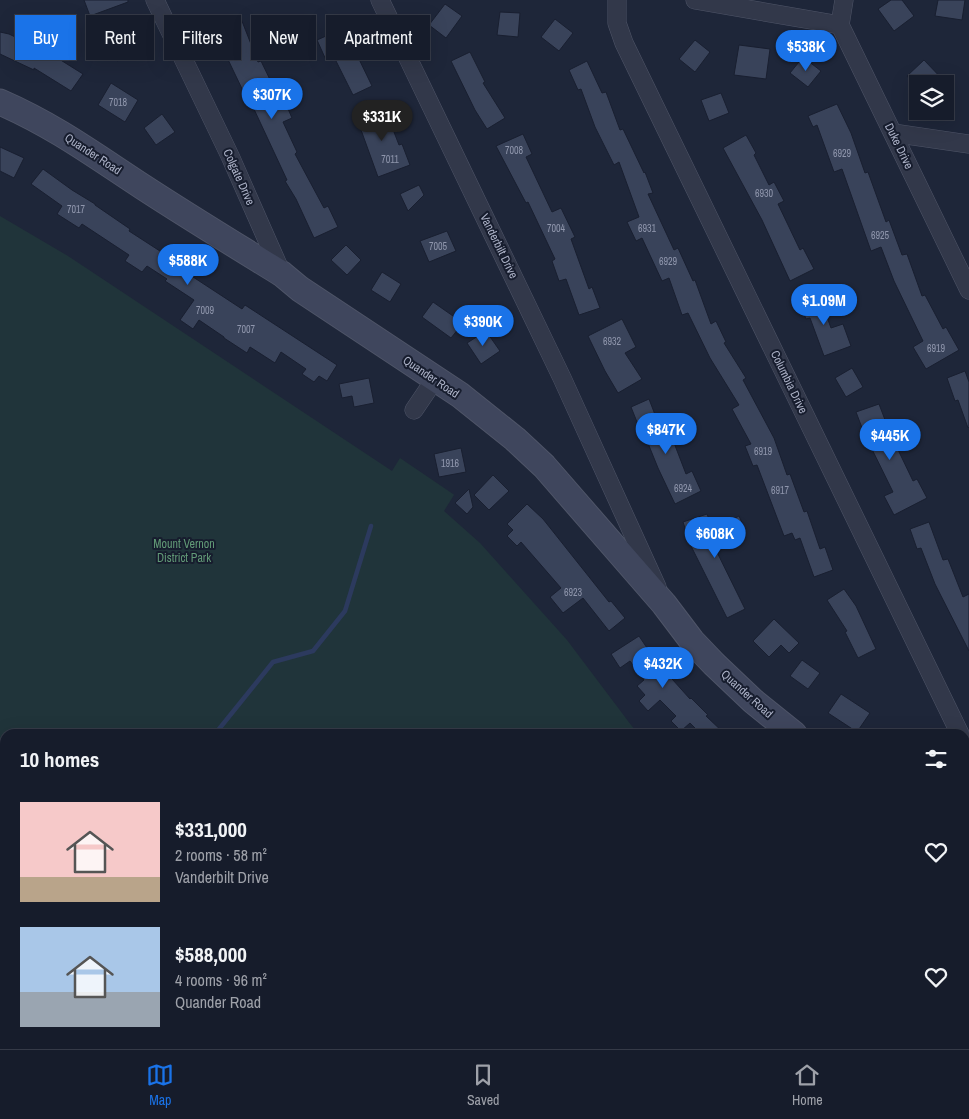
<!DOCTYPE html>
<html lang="en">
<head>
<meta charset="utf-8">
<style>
  body { margin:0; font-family:"Archivo Narrow",sans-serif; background:#232937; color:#f1f3f6; height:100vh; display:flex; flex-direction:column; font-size:19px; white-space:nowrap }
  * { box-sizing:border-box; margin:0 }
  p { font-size:16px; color:#9ea1a9 }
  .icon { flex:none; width:28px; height:28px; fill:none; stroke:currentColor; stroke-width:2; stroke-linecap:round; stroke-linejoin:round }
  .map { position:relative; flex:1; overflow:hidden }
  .drawer { position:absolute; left:0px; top:729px; width:970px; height:321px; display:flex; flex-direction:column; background:#161c2b; border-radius:15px 15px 0 0; box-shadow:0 5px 20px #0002,0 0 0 1px #353a47 }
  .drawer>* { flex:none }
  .hud { position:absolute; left:15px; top:15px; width:500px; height:45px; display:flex; gap:10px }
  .controls { position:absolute; left:909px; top:75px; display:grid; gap:10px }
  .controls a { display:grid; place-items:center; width:45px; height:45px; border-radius:0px; background:#161c2b; box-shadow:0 5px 20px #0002,0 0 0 1px #353a47; font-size:25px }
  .price { position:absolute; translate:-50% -42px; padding:0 11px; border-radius:18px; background:#1a73e8; color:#fff; font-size:16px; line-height:32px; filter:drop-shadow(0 1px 2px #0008) }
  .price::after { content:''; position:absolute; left:50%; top:30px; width:15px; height:11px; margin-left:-8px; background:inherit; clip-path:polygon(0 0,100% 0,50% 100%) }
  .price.on { background:#222; color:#fff }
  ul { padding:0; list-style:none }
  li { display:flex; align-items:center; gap:15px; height:125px; padding:0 20px }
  li span { display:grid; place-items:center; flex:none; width:140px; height:100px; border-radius:0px; color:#555 }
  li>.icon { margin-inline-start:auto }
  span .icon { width:60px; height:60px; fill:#fffc; stroke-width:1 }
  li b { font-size:21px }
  h2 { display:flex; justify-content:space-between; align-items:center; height:60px; padding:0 20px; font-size:21px }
  .tag { padding:0 18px; border-radius:0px; background:#161c2b; box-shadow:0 5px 20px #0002,0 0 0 1px #353a47; font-size:18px; line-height:45px }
  .tag.on { background:#1a73e8; color:#fff }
  .tabs { display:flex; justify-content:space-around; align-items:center; height:70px; border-top:1px solid #353a47; background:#161c2b; font-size:14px; color:#9ea1a9 }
  .tabs a { display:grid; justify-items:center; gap:2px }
  .tabs .on { color:#1a73e8 }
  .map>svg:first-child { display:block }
  .green { fill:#20343a }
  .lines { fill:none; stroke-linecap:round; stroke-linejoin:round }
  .stream { stroke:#2c3a5e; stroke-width:4.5 }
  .building { fill:#39435a; stroke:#191f30 }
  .street-casing { stroke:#4f5568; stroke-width:19 }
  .secondary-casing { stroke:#4f5568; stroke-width:27 }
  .street { stroke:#32384a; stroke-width:18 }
  .secondary { stroke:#3f465d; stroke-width:25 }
  .labels { text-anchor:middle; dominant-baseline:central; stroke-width:4; stroke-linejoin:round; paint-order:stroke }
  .number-label { font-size:10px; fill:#8f96ac }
  .street-label { font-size:12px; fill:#acb2c7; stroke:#171d2e }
  .park-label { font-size:12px; fill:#619976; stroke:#171d2e }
</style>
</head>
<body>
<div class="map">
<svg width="969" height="1049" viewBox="0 0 969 1049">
  <rect width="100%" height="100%" fill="#1e2639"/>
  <path class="green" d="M0,216L68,256L392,471L400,458L453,494L454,495L444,511L480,543L567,640L631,725L639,734H5V1045H965V1031L969,1038V1049H0Z"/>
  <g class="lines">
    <path class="stream" d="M215,734L273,662L313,651L345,611L371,526
      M228,1045L230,1049
      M626,1049L633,1045"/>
  </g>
  <path class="building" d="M84,0H128V2L90,16Z
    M891,0H902L914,16L894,31L878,9Z
    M938,0H965L962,20L935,16Z
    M445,4L462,16L446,38L429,25Z
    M500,12L520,13L518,37L497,35Z
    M240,16L258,62L261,61L276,92L280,90L292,118L283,122L297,152L295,154L324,208L328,206L338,227L314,238L296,199L285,181L287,180L246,92L244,93L222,47L219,48L211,27Z
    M555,19L573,33L559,51L541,37Z
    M344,28L372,86L353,95L334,57L326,60L317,40Z
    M0,32L9,34L51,54L83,74L71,91L34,68V70L0,54Z
    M129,33L137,54L117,61L110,40Z
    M695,40L710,52L695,72L679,59Z
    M739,45L770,49L766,79L734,75Z
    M470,52L485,82L483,83L505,118L487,129L475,110L451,61Z
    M803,57L821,71L808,87L790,73Z
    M924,60L947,84H914L907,76Z
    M587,61L602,93L606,92L620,130L623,129L644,173L645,172L653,193L648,194L674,250L678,248L693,281L695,280L711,324L716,321L726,342L724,343L746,378L743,380L774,438L787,475L790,474L804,512L807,511L820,549L825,547L833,570L814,577L800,538L795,540L792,533L784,536L757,465L753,466L745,446L751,444L732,409L739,405L710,358L688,313L682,315L669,278L662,281L642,238L636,241L627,222L639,217L619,162L614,165L595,127L581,89L578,90L569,70Z
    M111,83L138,100L125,122L98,105Z
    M721,93L729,113L709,121L701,100Z
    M837,104L851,133L865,173L868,172L886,222L889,220L902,255L907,254L922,296L925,295L943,329L946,327L959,350L926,369L913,347L923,341L894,281L881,247L871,251L842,169L834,172L817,125L813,127L808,116Z
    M384,106L399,145L402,144L410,165L378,177L356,116Z
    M162,114L175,132L156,145L144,128Z
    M523,134L532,154L526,157L552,212L561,208L575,237L571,239L589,289L592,287L600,308L579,315L566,279L559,281L552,261L555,259L528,202L526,203L496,146Z
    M746,135L756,153L754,155L769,185L774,182L784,201L778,204L800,250L803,248L814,269L790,281L762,220L723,148Z
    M0,147L24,158L14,178L0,171Z
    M43,169L72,190L95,204V205L130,229L129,231L163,253L161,256L242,309L245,305L337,365L327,381L319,376L314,382L302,374L306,369L281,352L275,363L250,347L247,353L224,338V337L199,320L193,329L180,320L194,300L165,281L167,279L147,266L142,272L125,261L129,255L82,224L79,228L57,214L62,206L31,184Z
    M419,185L424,195L408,211L400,194Z
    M447,231L456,251L429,262L420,241Z
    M346,245L361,260L347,275L331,260Z
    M382,272L401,284L390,302L371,290Z
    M818,292L831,328L843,324L851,346L824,356L810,318L806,319L798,299Z
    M433,302L463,323L451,338L422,317Z
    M622,319L636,347L625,353L642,379L618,393L605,371L588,336Z
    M486,331L500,351L481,364L467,343Z
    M852,368L863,387L846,397L835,378Z
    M965,371L969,382V427L968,428L958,400L955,401L947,378Z
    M369,378L374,403L354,407L352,396L342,398L339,384Z
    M649,399L664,438L671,435L686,474L692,471L701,491L675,504L658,468L641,426L639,427L631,407Z
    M879,404L890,433L913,481L917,479L927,498L894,515L884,496L893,492L864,433L856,412Z
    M461,448L466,472L439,477L434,454Z
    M493,475L509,491L489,510L474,495Z
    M469,489L473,507L467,514L455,503Z
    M527,504L543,519L609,602L611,601L625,618L609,631L583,598L563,613L550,597L561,588L521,542L517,546L507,536L513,530L507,524Z
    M707,514L713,530L739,516L744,527L713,544L745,609L727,618L691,546L683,522Z
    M929,522L943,560L948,559L963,597L969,594V651L935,584L921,548L917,549L910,529Z
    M844,589L856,606L876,649L858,658L845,632L847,631L827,600Z
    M774,619L799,643L789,653L781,645L769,657L753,641Z
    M639,636L655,660L690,699L691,698L708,715L706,716L725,734H701L690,723L681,731L671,721L676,716L660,700L648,711L639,701L645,695L637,686L644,680L630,661L620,668L611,654Z
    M802,660L820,673L808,689L790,676Z
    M841,694L870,713L857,732L828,713Z"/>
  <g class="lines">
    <g class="street-casing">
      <path id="street" d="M155,0L230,156L282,274
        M380,0L562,378L657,587
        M617,0V23L624,43L960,734
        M695,0L840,25
        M844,0L840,25L969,290
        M893,133L969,144
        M414,410L435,379
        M965,745L969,753
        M965,954L969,951"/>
    </g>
    <g class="secondary-casing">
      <path id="secondary" d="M0,102C55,126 94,155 143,187C189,217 235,245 282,274L300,289L460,395L515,439L544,466L664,604L692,641L714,664L753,701L794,734
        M965,805L969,802
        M965,835L969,837"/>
    </g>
    <use href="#street" class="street"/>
    <use href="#secondary" class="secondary"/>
  </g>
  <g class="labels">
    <g class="number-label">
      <text x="118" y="102">7018</text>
      <text x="514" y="150">7008</text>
      <text x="842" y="153">6929</text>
      <text x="390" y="159">7011</text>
      <text x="764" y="193">6930</text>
      <text x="76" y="209">7017</text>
      <text x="556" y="228">7004</text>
      <text x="647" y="228">6931</text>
      <text x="880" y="235">6925</text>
      <text x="438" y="246">7005</text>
      <text x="668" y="261">6929</text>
      <text x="205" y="310">7009</text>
      <text x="246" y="329">7007</text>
      <text x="612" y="341">6932</text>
      <text x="936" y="348">6919</text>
      <text x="763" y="451">6919</text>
      <text x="450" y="463">1916</text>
      <text x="683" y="488">6924</text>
      <text x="780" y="490">6917</text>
      <text x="573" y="592">6923</text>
    </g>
    <g class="street-label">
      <text transform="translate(899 146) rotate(64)">Duke Drive</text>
      <text transform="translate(93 154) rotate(33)">Quander Road</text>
      <text transform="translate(239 177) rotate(66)">Colgate Drive</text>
      <text transform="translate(499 246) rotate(64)">Vanderbilt Drive</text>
      <text transform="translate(431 377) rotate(34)">Quander Road</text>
      <text transform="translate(789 382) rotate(64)">Columbia Drive</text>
      <text transform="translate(747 694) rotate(42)">Quander Road</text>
    </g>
    <g class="park-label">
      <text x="184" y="544">Mount Vernon<tspan x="184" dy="14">District Park</tspan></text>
    </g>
  </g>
</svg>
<div class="controls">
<a><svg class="icon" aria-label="layers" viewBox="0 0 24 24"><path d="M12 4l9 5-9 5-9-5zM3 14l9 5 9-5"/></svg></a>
</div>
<b class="price" style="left:806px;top:72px">$538K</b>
<b class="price" style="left:272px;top:120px">$307K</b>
<b class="price on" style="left:382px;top:142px">$331K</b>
<b class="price" style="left:188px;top:286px">$588K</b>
<b class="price" style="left:824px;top:326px">$1.09M</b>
<b class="price" style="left:483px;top:347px">$390K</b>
<b class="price" style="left:666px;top:455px">$847K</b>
<b class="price" style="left:890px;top:461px">$445K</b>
<b class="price" style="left:715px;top:559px">$608K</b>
<b class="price" style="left:663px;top:689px">$432K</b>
<div class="hud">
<a class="tag on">Buy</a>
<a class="tag">Rent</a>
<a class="tag">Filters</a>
<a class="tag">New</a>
<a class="tag">Apartment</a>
</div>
<section class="drawer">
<h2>10 homes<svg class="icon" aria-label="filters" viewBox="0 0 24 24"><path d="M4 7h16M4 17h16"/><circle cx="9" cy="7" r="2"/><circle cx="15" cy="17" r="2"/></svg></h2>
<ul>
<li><span style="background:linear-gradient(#f6c9c9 75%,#b9a48a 0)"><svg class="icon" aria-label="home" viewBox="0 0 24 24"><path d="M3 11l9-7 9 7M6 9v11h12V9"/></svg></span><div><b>$331,000</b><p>2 rooms · 58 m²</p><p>Vanderbilt Drive</p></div><svg class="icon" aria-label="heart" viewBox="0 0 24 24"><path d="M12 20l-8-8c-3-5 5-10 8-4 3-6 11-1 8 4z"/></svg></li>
<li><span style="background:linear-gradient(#a9c7e8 65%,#9aa5b1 0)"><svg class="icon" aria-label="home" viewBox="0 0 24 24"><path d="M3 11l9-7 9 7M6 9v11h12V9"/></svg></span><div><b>$588,000</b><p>4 rooms · 96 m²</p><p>Quander Road</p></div><svg class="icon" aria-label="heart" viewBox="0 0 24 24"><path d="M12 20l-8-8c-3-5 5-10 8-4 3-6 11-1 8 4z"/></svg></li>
</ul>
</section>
</div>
<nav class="tabs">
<a class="on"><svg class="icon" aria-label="map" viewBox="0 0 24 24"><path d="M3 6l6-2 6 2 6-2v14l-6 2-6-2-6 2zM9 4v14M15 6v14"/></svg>Map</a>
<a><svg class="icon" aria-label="saved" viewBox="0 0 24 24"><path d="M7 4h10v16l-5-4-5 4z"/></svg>Saved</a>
<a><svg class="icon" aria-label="home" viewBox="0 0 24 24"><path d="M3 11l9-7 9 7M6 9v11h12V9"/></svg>Home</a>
</nav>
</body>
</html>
